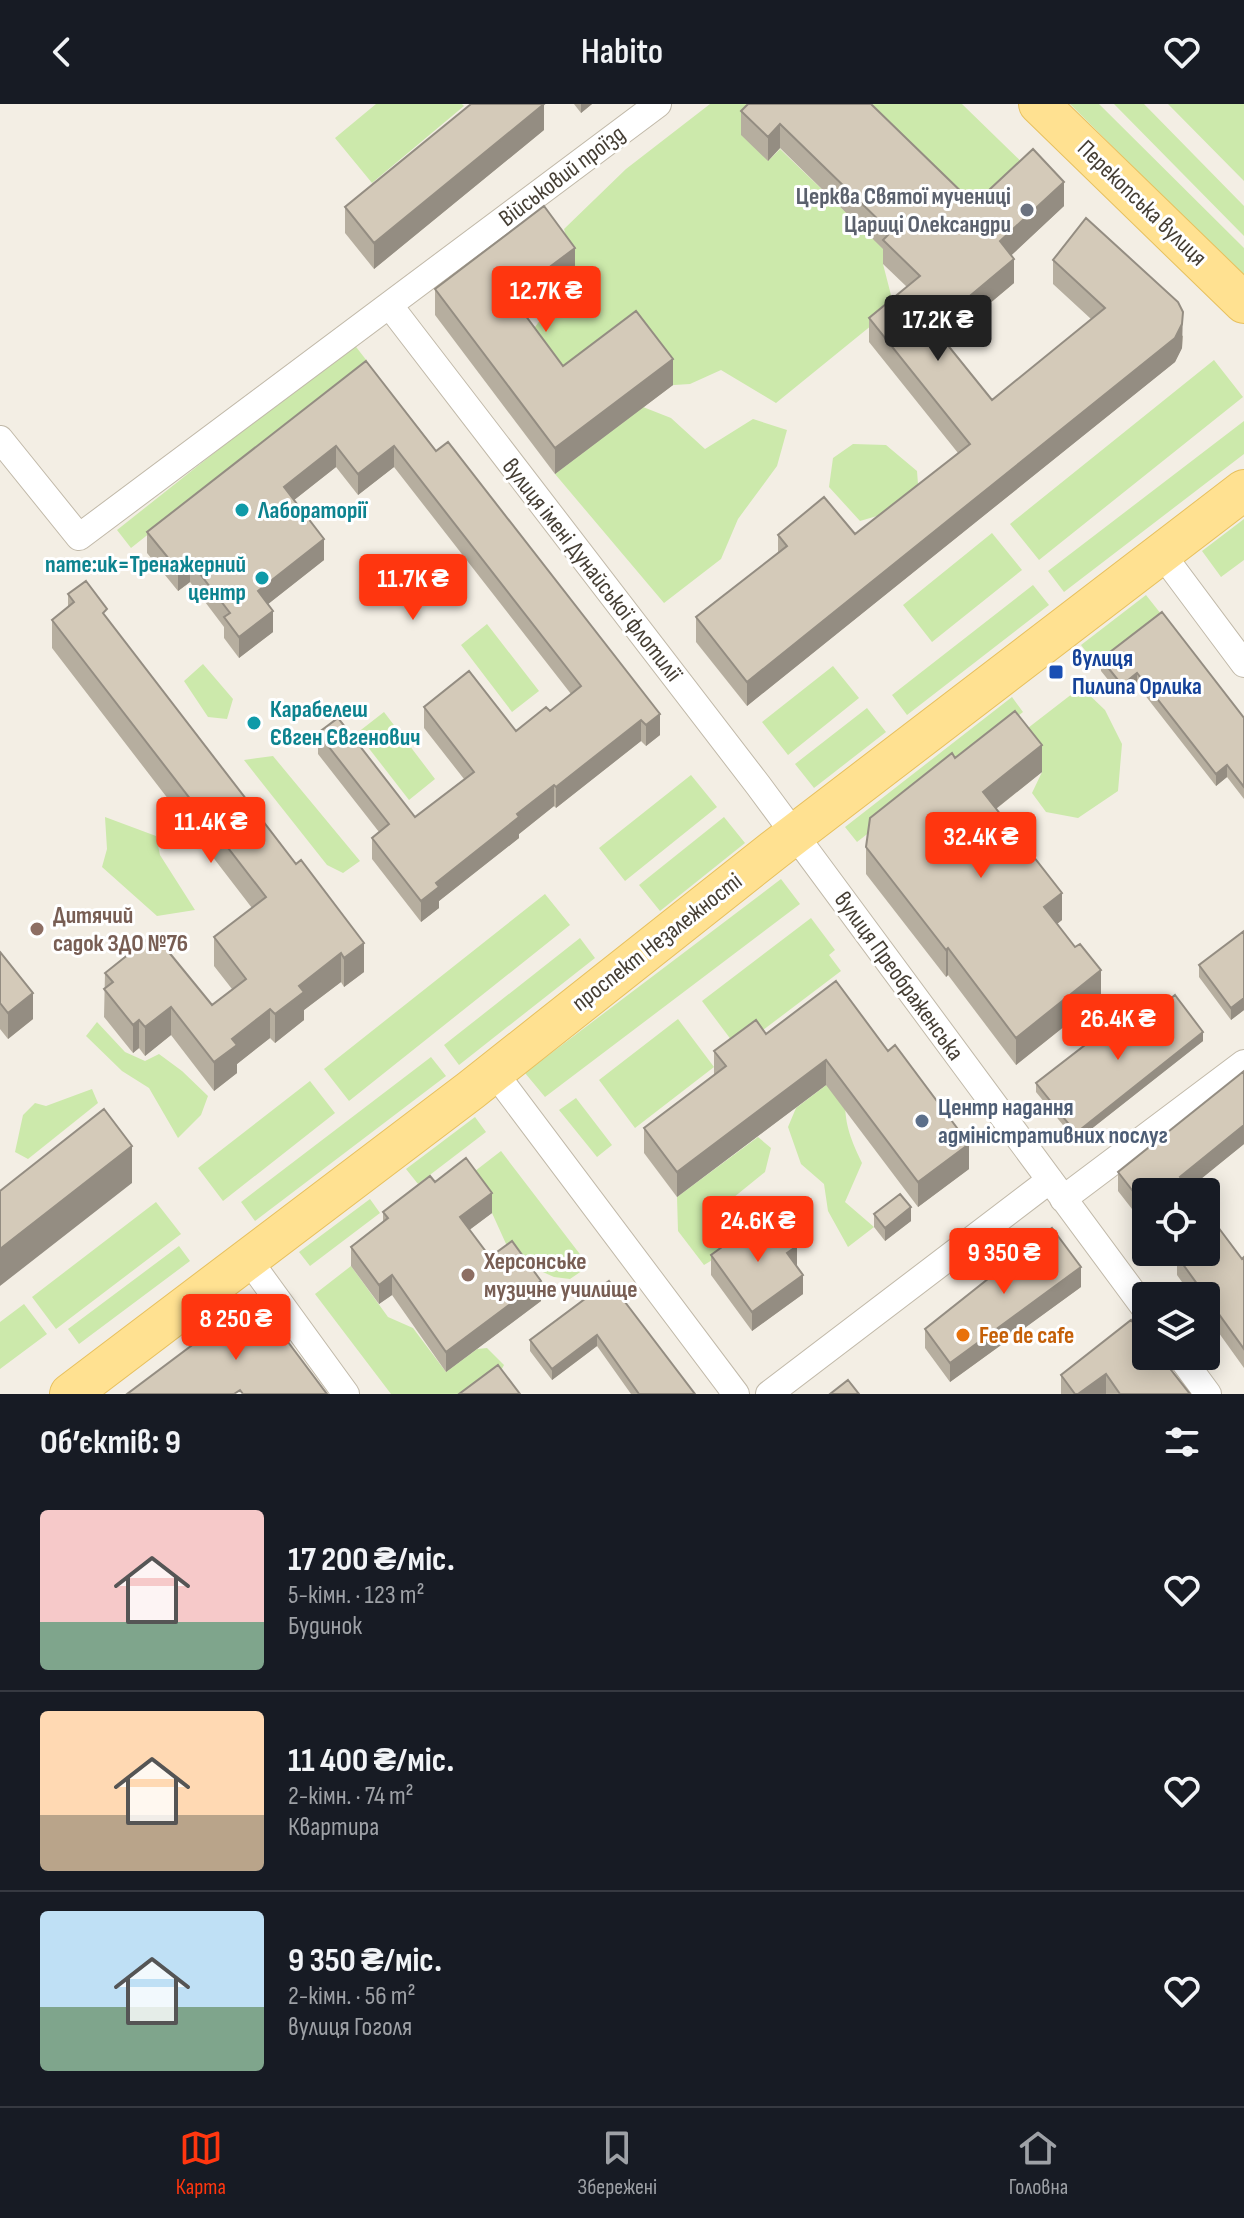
<!DOCTYPE html>
<html lang="uk">
<head>
<meta charset="utf-8">
<style>
  body { margin:0; font-family:"Sofia Sans Condensed",sans-serif; background:#242831; color:#f1f3f6; height:100vh; display:flex; flex-direction:column; font-size:30px; white-space:nowrap }
  * { box-sizing:border-box; margin:0 }
  p { font-size:26px; color:#9ea1a6 }
  .icon { flex:none; width:44px; height:44px; fill:none; stroke:currentColor; stroke-width:2; stroke-linecap:round; stroke-linejoin:round }
  .map { position:relative; height:1290px; overflow:hidden }
  .details { display:flex; flex-direction:column; background:#171b24; flex:1 }
  .details>* { flex:none }
  .controls { position:absolute; left:1132px; top:1074px; display:grid; gap:16px }
  .controls a { display:grid; place-items:center; width:88px; height:88px; border-radius:8px; background:#171b24; box-shadow:0 4px 20px #0003; font-size:40px }
  .price { position:absolute; translate:-50% -68px; padding:0 18px; border-radius:8px; background:#ff360f; color:#fff; font-size:26px; line-height:52px; filter:drop-shadow(0 2px 4px #0008) }
  .price::after { content:''; position:absolute; left:50%; top:48px; width:24px; height:18px; margin-left:-12px; background:inherit; clip-path:polygon(0 0,100% 0,50% 100%) }
  .price.on { background:#222; color:#fff }
  ul { padding:0; list-style:none }
  li { display:flex; align-items:center; gap:24px; height:200px; padding:0 40px }
  li+li { border-top:2px solid #363941 }
  li span { display:grid; place-items:center; flex:none; width:224px; height:160px; border-radius:8px; color:#555 }
  li>.icon { margin-inline-start:auto }
  span .icon { width:96px; height:96px; fill:#fffc; stroke-width:1 }
  li b { font-size:34px }
  h2 { display:flex; justify-content:space-between; align-items:center; height:96px; padding:0 40px; font-size:34px }
  header { display:flex; justify-content:space-between; align-items:center; height:104px; padding:0 40px; background:#171b24; font-size:36px; font-weight:600 }
  .tab-bar { display:flex; justify-content:space-around; align-items:center; height:112px; border-top:2px solid #363941; background:#171b24; font-size:22px; color:#9ea1a6 }
  .tab-bar a { display:grid; justify-items:center; gap:4px }
  .tab-bar .on { color:#ff360f }
  .map>svg:first-child { display:block }
  .green { fill:#cce9ab }
  .lines { fill:none; stroke-linecap:round; stroke-linejoin:round }
  .minor-casing { stroke:#c1b9a9; stroke-width:28 }
  .primary-casing { stroke:#e7c05e; stroke-width:42 }
  .minor { stroke:#fff; stroke-width:26 }
  .primary { stroke:#ffe191; stroke-width:40 }
  .wall { fill:#b6ae9f }
  .shaded-wall { fill:#948d82 }
  .building { fill:#d4cab9; stroke:#948d82; stroke-width:2 }
  .worship-dot { fill:#6b7280; stroke:#fff; stroke-width:3 }
  .culture-dot { fill:#0f9aa8; stroke:#fff; stroke-width:3 }
  .transit-dot { fill:#1a4fb4; stroke:#fff; stroke-width:3 }
  .education-dot { fill:#8d6e63; stroke:#fff; stroke-width:3 }
  .service-dot { fill:#5c6f8a; stroke:#fff; stroke-width:3 }
  .food-dot { fill:#e8710a; stroke:#fff; stroke-width:3 }
  .labels { text-anchor:middle; dominant-baseline:central; stroke-width:6; stroke-linejoin:round; paint-order:stroke }
  .street-label { font-size:24px; fill:#453e34; stroke:#fff }
  .worship-label { font-size:24px; font-weight:bold; fill:#5b616d; stroke:#fff; text-anchor:end }
  .culture-label { font-size:24px; font-weight:bold; fill:#0d838f; stroke:#fff; text-anchor:start }
  .transit-label { font-size:24px; font-weight:bold; fill:#164399; stroke:#fff; text-anchor:start }
  .education-label { font-size:24px; font-weight:bold; fill:#785e54; stroke:#fff; text-anchor:start }
  .service-label { font-size:24px; font-weight:bold; fill:#4e5e75; stroke:#fff; text-anchor:start }
  .food-label { font-size:24px; font-weight:bold; fill:#c56008; stroke:#fff; text-anchor:start }
</style>
</head>
<body>
<header><svg class="icon" aria-label="back" viewBox="0 0 24 24"><path d="M15 5l-7 7 7 7"/></svg>Habito<svg class="icon" aria-label="heart" viewBox="0 0 24 24"><path d="M12 20l-8-8c-3-5 5-10 8-4 3-6 11-1 8 4z"/></svg></header>
<div class="map">
<svg width="1244" height="1290" viewBox="0 0 1244 1290">
  <rect width="100%" height="100%" fill="#f3eee4"/>
  <path class="green" d="M376,0H462L464,2L372,79L335,34Z
    M710,0H771L768,57L780,45L891,152L883,160L892,195L872,221L776,299L721,266L690,280L563,288L532,227L575,169L564,125L626,65Z
    M846,0H962L1033,69L981,118Z
    M1070,0H1099L1244,144V173Z
    M1114,0H1144L1244,102V132Z
    M1168,0H1244V77Z
    M353,239L367,257L131,444L117,426Z
    M1214,256L1243,293L1039,456L1010,420Z
    M643,303L671,314L705,345L753,315L787,326L777,362L738,415L721,455L664,499L555,370Z
    M1244,317V350L1064,488L1048,467Z
    M853,340L886,341L917,367L918,380L894,407L860,417L829,383L833,354Z
    M1244,415V456L1221,473L1202,447Z
    M992,429L1022,466L932,538L903,501Z
    M1033,481L1049,501L907,611L892,591Z
    M1146,491L1161,510L1096,560L1081,541Z
    M487,520L539,587L512,608L461,541Z
    M203,560L233,595L227,615L208,613L184,577Z
    M833,562L859,594L788,651L762,618Z
    M1081,583L1105,606L1122,640L1118,687L1078,714L1046,708L1032,689L1042,668L1015,634Z
    M1012,593L1023,608L857,738L845,723Z
    M867,604L886,628L814,684L795,660Z
    M384,608L435,675L409,696L357,629Z
    M273,652L360,757L343,769L327,761L244,656Z
    M691,671L717,703L625,777L599,744Z
    M105,713L156,732L160,751L195,806L157,812L102,763L107,745Z
    M724,713L745,739L660,807L639,781Z
    M781,775L800,800L545,993L525,969Z
    M545,790L570,821L349,997L324,965Z
    M811,814L835,846L829,851L841,867L738,945L702,897Z
    M580,834L595,854L459,961L444,941Z
    M678,915L714,963L635,1024L599,976Z
    M97,918L125,948L145,957L159,950L182,967L208,992L201,1011L178,1034L149,984L122,967L86,932Z
    M431,953L446,972L255,1117L241,1098Z
    M846,966C844,1009 843,1020 862,1059L845,1098L874,1123L848,1143L828,1107L824,1080L801,1060L788,1023L796,1004Z
    M310,977L335,1009L223,1097L198,1064Z
    M92,985L98,999L28,1055L15,1048L23,1011L35,999L46,1002Z
    M576,994L612,1041L597,1053L559,1006Z
    M475,1013L486,1028L418,1080L406,1065Z
    M758,1033L771,1044L765,1068L712,1111L732,1144L704,1161L678,1127L677,1093Z
    M501,1047L589,1162L570,1175L554,1173L525,1160L507,1142L492,1109L466,1074Z
    M370,1095L380,1109L310,1162L299,1148Z
    M156,1098L181,1130L56,1225L32,1193Z
    M179,1142L190,1157L79,1240L68,1225Z
    M351,1162L388,1213L413,1224L446,1268L477,1245L487,1244L504,1261L498,1272L474,1290H391L315,1190Z
    M24,1200L47,1230L0,1265V1218Z"/>
  <g class="lines">
    <g class="minor-casing">
      <path id="minor" d="M390,202L758,681L1146,1206
        M0,335L79,433L658,0
        M1162,450L1244,560
        M494,968L736,1290
        M1063,1095L1244,959
        M248,1155L346,1290
        M1180,1252L1208,1290
        M769,1290L1050,1076"/>
    </g>
    <g class="primary-casing">
      <path id="primary" d="M1039,0L1244,199
        M70,1290L471,986L774,746L1244,386"/>
    </g>
    <use href="#minor" class="minor"/>
    <use href="#primary" class="primary"/>
  </g>
  <path class="wall" d="M574,0H592L581,9Z
    M748,0L974,100L1064,102L1011,151L1014,179L945,237L992,296L1091,215L1053,180V156L1183,232L1182,244L1175,258L747,602L696,538V513L778,449V431L855,430L958,349L869,238V214L907,183L883,160V145L780,44L768,57L741,31V7Z
    M544,26L374,165L345,129V103Z
    M575,169L523,209L563,262L673,281L555,370L435,211V185Z
    M366,257L660,631L646,642L641,637L556,704L554,702L519,730V734L439,797V804L421,818L372,755V734L379,728L318,650V629L415,713L464,675L424,624V603L516,627L550,607L571,590L394,363L358,391L336,363L294,396L324,456L268,500L273,528L239,554L224,534V523L190,478L178,487L147,449V428Z
    M68,490L107,516L364,868L344,883L341,878L304,906V916L275,939L270,934L237,960V969L214,987L171,931L145,952L139,944L133,949L104,913L105,869L212,901L232,885L214,862V833L252,804L52,544V516L68,503Z
    M1101,555L1244,614V695L1227,673L1216,682L1137,581L1122,593L1101,567Z
    M955,654L1042,668L996,705L1062,816L1057,820L1101,893L1016,961L948,871L946,873L866,770V743Z
    M1244,827V906L1231,916L1199,873V861Z
    M0,848L33,915L8,935L0,925Z
    M836,877L969,1065L918,1103L826,981L677,1093L644,1049V1024L714,971V947L766,930Z
    M1153,909L1203,937L1076,1037L1036,988V979L1125,921Z
    M1244,967V1040L1189,1084L1146,1088V1123L1118,1087V1068Z
    M435,1078L492,1109L469,1126L490,1153L541,1197L446,1268L392,1191L379,1200L351,1162V1143L383,1118V1108Z
    M874,1110L911,1117L885,1137L874,1123Z
    M1166,1148H1206L1242,1155L1244,1153V1264L1206,1211V1192H1192L1177,1171V1162Z
    M711,1151L796,1162L803,1190L752,1227L711,1171Z
    M609,1177L695,1290H631L597,1242L552,1276L530,1247V1236Z
    M1081,1183L950,1278L925,1244V1225Z
    M1131,1216L1190,1290H1061V1271Z"/>
  <path class="shaded-wall" d="M544,0V26L374,165V139Z
    M581,0H592L581,9Z
    M780,20V44L768,57V33Z
    M1064,78V102L1000,162V137Z
    M575,144V169L511,218V192Z
    M1014,155V179L933,247V223Z
    M1183,208L1182,244L1175,258L747,602V578Z
    M673,255V281L555,370V344Z
    M336,342V363L284,404V383Z
    M394,342V363L358,391V370Z
    M324,435V456L258,508V487Z
    M190,457V478L178,487V466Z
    M273,507V528L239,554V533Z
    M1137,569V581L1122,593V581Z
    M660,610V631L646,642V621Z
    M641,616V637L556,704V683Z
    M1042,641V668L983,715V688Z
    M1227,661V673L1216,682V670Z
    M554,681V702L519,730V734L439,797V804L421,818V797L436,779L517,710Z
    M1062,789V816L1044,830V803Z
    M364,839V868L344,883V854Z
    M948,844V871L946,873V846Z
    M341,849V878L304,906V916L275,939V910L299,882Z
    M1101,866V893L1016,961V934Z
    M33,889V915L8,935V909Z
    M1244,894V906L1231,916V904Z
    M171,903V931L145,952V923Z
    M270,905V934L237,960V969L214,987V958L232,935Z
    M139,916V944L133,949V921Z
    M1203,928V937L1076,1037V1029Z
    M826,956V981L677,1093V1068Z
    M1244,1021V1040L1185,1088L1180,1073Z
    M969,1040V1065L918,1103V1078Z
    M132,1042V1079L0,1182V1145Z
    M492,1089V1109L460,1133V1113Z
    M911,1103V1117L885,1137V1124Z
    M797,1142V1162L787,1149Z
    M1081,1163V1183L950,1278V1259Z
    M392,1171V1191L379,1200V1181Z
    M803,1171V1190L752,1227V1208Z
    M541,1177V1197L446,1268V1248Z
    M597,1231V1242L552,1276V1265Z
    M1106,1270V1290H1078Z"/>
  <path class="building" d="M471,0H544L374,139L345,103Z
    M748,0H871L974,100L1033,45L1064,78L1000,137L1014,155L933,223L992,296L1105,204L1053,156L1086,114L1178,198L1183,208L1182,220L1175,234L747,578L696,513L787,442L778,431L824,393L855,430L970,340L869,214L920,172L883,136L891,128L780,20L768,33L741,7Z
    M544,102L575,144L511,192L563,262L636,207L673,255L555,344L435,185Z
    M366,257L436,347L448,338L660,610L646,621L641,616L556,683L554,681L517,710L519,713L436,779L439,783L421,797L372,734L389,720L318,629L338,614L415,713L474,668L424,603L469,567L516,627L546,603L550,607L581,582L394,342L358,370L336,342L284,383L324,435L258,487L273,507L239,533L224,513L230,509L190,457L178,466L147,428Z
    M86,477L107,505L103,509L296,760L301,756L364,839L344,854L341,849L299,882L304,888L275,910L270,905L232,935L237,941L214,958L171,903L145,923L139,916L133,921L104,885L113,878L105,869L154,830L212,901L246,875L214,833L266,793L52,516L74,498L68,490Z
    M1162,508L1244,614V683L1227,661L1216,670L1137,569L1122,581L1101,555Z
    M1015,607L1042,641L983,688L1062,789L1044,803L1075,843L1080,840L1101,866L1016,934L948,844L946,846L866,743L870,714L952,649L955,654Z
    M1244,827V894L1231,904L1199,861Z
    M0,848L33,889L8,909L0,899Z
    M836,877L888,947L895,941L969,1040L918,1078L826,956L677,1068L644,1024L726,962L714,947L756,916L766,930Z
    M1175,891L1203,928L1076,1029L1036,979L1120,914L1125,921L1148,903L1153,909Z
    M1244,967V1021L1180,1073L1192,1088H1146V1104L1118,1068Z
    M104,1005L132,1042L0,1145V1087Z
    M466,1054L492,1089L460,1113L490,1153L512,1137L541,1177L446,1248L392,1171L379,1181L351,1143L388,1114L383,1108L430,1072L435,1078Z
    M900,1090L911,1103L885,1124L874,1110Z
    M1206,1107L1242,1155L1244,1153V1245L1177,1152L1182,1149L1181,1148H1206Z
    M762,1114L776,1134L786,1127L797,1142L787,1149L803,1171L752,1208L711,1151Z
    M1052,1124L1081,1163L950,1259L925,1225Z
    M609,1177L695,1290H639L597,1231L552,1265L530,1236Z
    M255,1194L327,1290H243L240,1286L234,1290H127Z
    M1131,1216L1146,1234V1252H1160L1190,1290H1120L1106,1270L1078,1290H1075L1061,1271Z
    M498,1261L520,1290H459Z
    M848,1276L859,1290H830Z"/>
  <circle class="worship-dot" cx="1027" cy="106" r="8"/>
  <g class="culture-dot">
    <circle cx="242" cy="406" r="8"/>
    <circle cx="262" cy="474" r="8"/>
    <circle cx="254" cy="619" r="8"/>
  </g>
  <rect class="transit-dot" x="1048" y="560" width="16" height="16" rx="4"/>
  <g class="education-dot">
    <circle cx="37" cy="825" r="8"/>
    <circle cx="468" cy="1171" r="8"/>
  </g>
  <circle class="service-dot" cx="922" cy="1017" r="8"/>
  <circle class="food-dot" cx="963" cy="1231" r="8"/>
  <g class="labels">
    <g class="street-label">
      <text transform="translate(562 72) rotate(-37)">Військовий проїзд</text>
      <text transform="translate(1142 99) rotate(44)">Перекопська вулиця</text>
      <text transform="translate(592 466) rotate(52)">вулиця імені Дунайської флотилії</text>
      <text transform="translate(657 838) rotate(-38)">проспект Незалежності</text>
      <text transform="translate(899 872) rotate(54)">вулиця Преображенська</text>
    </g>
    <g class="worship-label">
      <text x="1011" y="92">Церква Святої мучениці<tspan x="1011" dy="28">Цариці Олександри</tspan></text>
    </g>
    <g class="culture-label">
      <text x="258" y="406">Лабораторії</text>
      <text x="246" y="460" text-anchor="end">name:uk=Тренажерний<tspan x="246" dy="28">центр</tspan></text>
      <text x="270" y="605">Карабелеш<tspan x="270" dy="28">Євген Євгенович</tspan></text>
    </g>
    <g class="transit-label">
      <text x="1072" y="554">вулиця<tspan x="1072" dy="28">Пилипа Орлика</tspan></text>
    </g>
    <g class="education-label">
      <text x="53" y="811">Дитячий<tspan x="53" dy="28">садок ЗДО №76</tspan></text>
      <text x="484" y="1157">Херсонське<tspan x="484" dy="28">музичне училище</tspan></text>
    </g>
    <g class="service-label">
      <text x="938" y="1003">Центр надання<tspan x="938" dy="28">адміністративних послуг</tspan></text>
    </g>
    <g class="food-label">
      <text x="979" y="1231">Fee de cafe</text>
    </g>
  </g>
</svg>
<div class="controls">
<a><svg class="icon" aria-label="locate" viewBox="0 0 24 24"><circle cx="12" cy="12" r="6"/><path d="M12 2v4M12 18v4M2 12h4M18 12h4"/></svg></a>
<a><svg class="icon" aria-label="layers" viewBox="0 0 24 24"><path d="M12 4l9 5-9 5-9-5zM3 14l9 5 9-5"/></svg></a>
</div>
<b class="price" style="left:546px;top:230px">12.7K ₴</b>
<b class="price on" style="left:938px;top:259px">17.2K ₴</b>
<b class="price" style="left:413px;top:518px">11.7K ₴</b>
<b class="price" style="left:211px;top:761px">11.4K ₴</b>
<b class="price" style="left:981px;top:776px">32.4K ₴</b>
<b class="price" style="left:1118px;top:958px">26.4K ₴</b>
<b class="price" style="left:758px;top:1160px">24.6K ₴</b>
<b class="price" style="left:1004px;top:1192px">9 350 ₴</b>
<b class="price" style="left:236px;top:1258px">8 250 ₴</b>
</div>
<section class="details">
<h2>Об’єктів: 9<svg class="icon" aria-label="filters" viewBox="0 0 24 24"><path d="M4 7h16M4 17h16"/><circle cx="9" cy="7" r="2"/><circle cx="15" cy="17" r="2"/></svg></h2>
<ul>
<li><span style="background:linear-gradient(#f6c9c9 70%,#7fa58c 0)"><svg class="icon" aria-label="home" viewBox="0 0 24 24"><path d="M3 11l9-7 9 7M6 9v11h12V9"/></svg></span><div><b>17 200 ₴/міс.</b><p>5-кімн. · 123 m²</p><p>Будинок</p></div><svg class="icon" aria-label="heart" viewBox="0 0 24 24"><path d="M12 20l-8-8c-3-5 5-10 8-4 3-6 11-1 8 4z"/></svg></li>
<li><span style="background:linear-gradient(#ffd9b3 65%,#b9a48a 0)"><svg class="icon" aria-label="home" viewBox="0 0 24 24"><path d="M3 11l9-7 9 7M6 9v11h12V9"/></svg></span><div><b>11 400 ₴/міс.</b><p>2-кімн. · 74 m²</p><p>Квартира</p></div><svg class="icon" aria-label="heart" viewBox="0 0 24 24"><path d="M12 20l-8-8c-3-5 5-10 8-4 3-6 11-1 8 4z"/></svg></li>
<li><span style="background:linear-gradient(#bfe0f5 60%,#7fa58c 0)"><svg class="icon" aria-label="home" viewBox="0 0 24 24"><path d="M3 11l9-7 9 7M6 9v11h12V9"/></svg></span><div><b>9 350 ₴/міс.</b><p>2-кімн. · 56 m²</p><p>вулиця Гоголя</p></div><svg class="icon" aria-label="heart" viewBox="0 0 24 24"><path d="M12 20l-8-8c-3-5 5-10 8-4 3-6 11-1 8 4z"/></svg></li>
</ul>
</section>
<nav class="tab-bar">
<a class="on"><svg class="icon" aria-label="map" viewBox="0 0 24 24"><path d="M3 6l6-2 6 2 6-2v14l-6 2-6-2-6 2zM9 4v14M15 6v14"/></svg>Карта</a>
<a><svg class="icon" aria-label="saved" viewBox="0 0 24 24"><path d="M7 4h10v16l-5-4-5 4z"/></svg>Збережені</a>
<a><svg class="icon" aria-label="home" viewBox="0 0 24 24"><path d="M3 11l9-7 9 7M6 9v11h12V9"/></svg>Головна</a>
</nav>
</body>
</html>
